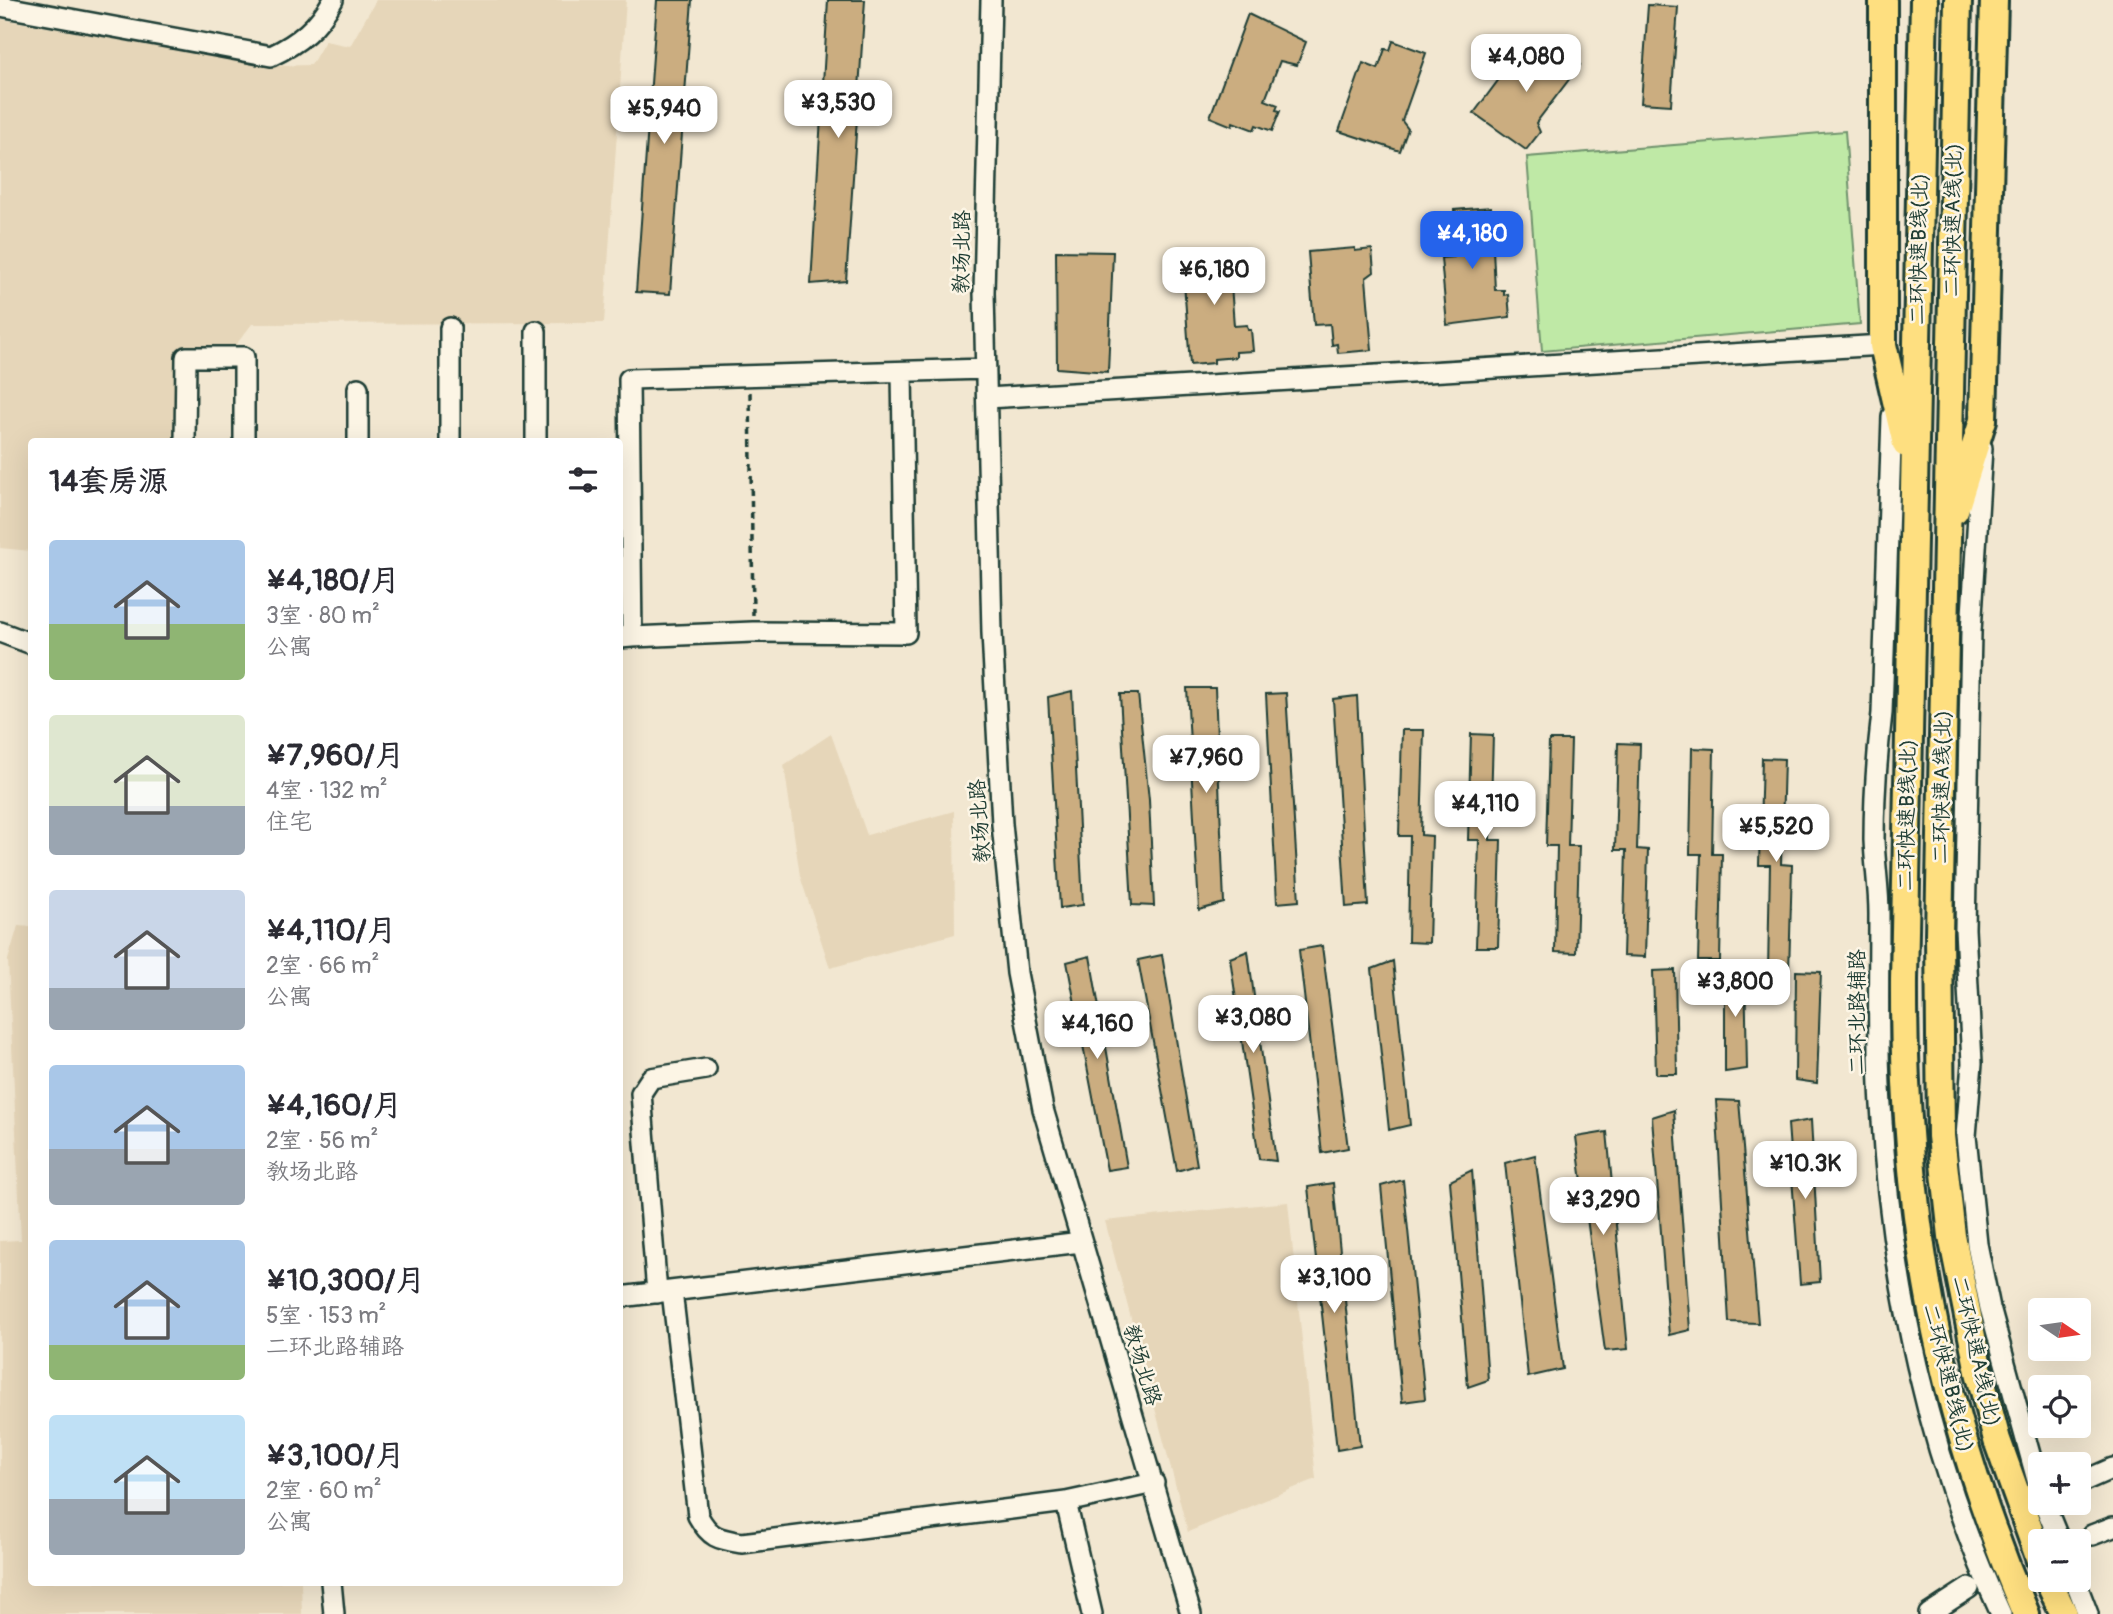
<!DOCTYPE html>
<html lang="zh">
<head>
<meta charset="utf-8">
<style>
  body { margin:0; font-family:Pangolin,"LXGW WenKai TC",sans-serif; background:#f2f2f3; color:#2b2b33; height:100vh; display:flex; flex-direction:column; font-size:26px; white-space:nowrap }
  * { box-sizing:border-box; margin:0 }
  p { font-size:23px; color:#7c7c81 }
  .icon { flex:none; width:38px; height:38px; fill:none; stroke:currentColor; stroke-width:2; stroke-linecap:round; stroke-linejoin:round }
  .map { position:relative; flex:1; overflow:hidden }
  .side { position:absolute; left:28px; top:438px; width:595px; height:1148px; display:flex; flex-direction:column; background:#fff; border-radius:7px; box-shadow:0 7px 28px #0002 }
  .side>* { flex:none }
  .needle { width:46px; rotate:103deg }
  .controls { position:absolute; left:2028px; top:1298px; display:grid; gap:14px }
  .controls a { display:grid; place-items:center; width:63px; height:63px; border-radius:7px; background:#fff; box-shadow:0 7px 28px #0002; font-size:35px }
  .price { position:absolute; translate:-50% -60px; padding:0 16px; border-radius:14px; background:#fff; color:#222; font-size:23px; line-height:46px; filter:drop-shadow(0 2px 4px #0008) }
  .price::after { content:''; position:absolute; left:50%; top:42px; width:21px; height:16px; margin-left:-10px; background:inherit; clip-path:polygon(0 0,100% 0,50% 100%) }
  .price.current { background:#2563eb; color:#fff }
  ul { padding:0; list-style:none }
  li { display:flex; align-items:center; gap:21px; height:175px; padding:0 21px }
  li span { display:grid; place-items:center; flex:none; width:196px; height:140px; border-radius:7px; color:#555 }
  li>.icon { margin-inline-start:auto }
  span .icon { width:84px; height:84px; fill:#fffc; stroke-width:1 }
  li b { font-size:30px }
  h2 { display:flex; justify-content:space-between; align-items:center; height:84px; padding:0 21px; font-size:30px }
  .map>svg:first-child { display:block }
  .built { fill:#e6d6b9 }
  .green { fill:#bfe9a6; stroke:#6f936d; stroke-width:2 }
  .building { fill:#cbad80; stroke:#1f3d34; stroke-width:2 }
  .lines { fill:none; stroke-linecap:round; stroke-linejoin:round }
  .minor-tunnel { stroke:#c8c5b2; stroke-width:19; stroke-dasharray:19 10; stroke-linecap:butt }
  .minor-casing { stroke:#1f3d34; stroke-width:24 }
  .highway-casing { stroke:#1f3d34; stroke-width:32 }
  .path { stroke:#1f3d34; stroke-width:3.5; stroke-dasharray:7 5; stroke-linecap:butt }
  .minor { stroke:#fcf5e5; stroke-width:19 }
  .highway { stroke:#fedf80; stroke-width:26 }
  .labels { text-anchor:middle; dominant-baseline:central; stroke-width:5; stroke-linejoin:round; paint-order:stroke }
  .street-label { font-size:21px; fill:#1f3d34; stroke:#fcf5e5 }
</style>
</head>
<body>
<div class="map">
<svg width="2113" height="1614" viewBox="0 0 2113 1614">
  <rect width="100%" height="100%" fill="#f2e7d1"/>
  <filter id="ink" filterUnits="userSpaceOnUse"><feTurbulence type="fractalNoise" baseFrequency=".0143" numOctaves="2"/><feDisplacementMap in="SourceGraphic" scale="14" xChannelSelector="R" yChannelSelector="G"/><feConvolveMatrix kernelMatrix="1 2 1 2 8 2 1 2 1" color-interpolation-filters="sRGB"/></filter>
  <g filter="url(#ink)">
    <path class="built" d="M376,0H626L604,323L252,324L235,346L181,352L179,441H32L31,551L0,548V19L270,66L311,65L325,41L350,46Z
      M831,734L867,835L954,811L955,934L830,968L800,876L784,765Z
      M18,926L32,927V1582H301L302,1614H0V1241L21,1240L8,960Z
      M1288,1202L1316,1479L1188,1532L1105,1221Z"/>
    <path class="green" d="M1845,131L1860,324L1542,351L1527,157Z"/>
    <path class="building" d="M657,0H692L670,294L636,292Z
      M828,0H865L846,281L811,284Z
      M1648,5L1678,7L1671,105L1641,103Z
      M1248,14L1306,42L1297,65L1280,61L1265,100L1278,105L1276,110L1280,111L1272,131L1256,125L1254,130L1233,122L1232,126L1210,117Z
      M1393,41L1426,53L1402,121L1408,129L1400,151L1339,131L1363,63L1378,69L1385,49L1390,50Z
      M1552,44L1580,65L1536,123L1540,132L1526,150L1474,113L1517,55L1530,65L1543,48L1547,51Z
      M1491,207L1495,290H1504V295L1508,294L1510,317L1447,325L1441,258L1454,257L1450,221H1455L1454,210Z
      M1355,248V251L1372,249L1374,272L1366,278L1372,350L1338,353L1337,344L1332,345L1330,324L1314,325L1308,252Z
      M1056,251L1113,252L1108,372L1057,368Z
      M1206,254H1229V258L1247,257L1249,280L1231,284L1234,326L1247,325L1248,330H1251L1253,351L1236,352V357L1214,359V363L1190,365L1182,255Z
      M1187,688H1215L1224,903L1199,910Z
      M1072,691L1083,905L1060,908L1048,697Z
      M1286,693L1299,901L1277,903L1266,694Z
      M1120,694H1138L1149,800L1154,906L1132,905Z
      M1357,696L1368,905L1346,907L1333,699Z
      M1402,730H1424L1421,835L1432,836L1429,943L1408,942L1410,836H1399Z
      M1471,734L1493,735L1490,840H1501L1498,947H1476L1479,840H1468Z
      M1549,740H1571L1568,846H1579L1576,953L1555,952L1557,846H1546Z
      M1618,743L1640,744L1637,849L1648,850L1645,957L1623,956L1626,850H1615Z
      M1692,748L1714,749L1712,854H1722L1720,961H1698L1701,854H1690Z
      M1762,758L1784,759L1781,864L1792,865L1789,972L1768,971L1770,865H1759Z
      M1322,946L1348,1148L1322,1153L1299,950Z
      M1248,951L1276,1161L1259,1159L1230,958Z
      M1162,955L1197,1165L1177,1171L1138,960Z
      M1090,956L1127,1167L1107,1170L1067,962Z
      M1393,961L1410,1125L1389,1130L1372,969Z
      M1745,965L1747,1069L1725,1072V967Z
      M1675,970L1677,1074H1656L1653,971Z
      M1796,971L1821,972L1817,1083L1795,1080Z
      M1716,1100L1739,1101L1758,1323L1729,1322Z
      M1674,1110L1690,1330L1669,1335L1652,1117Z
      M1811,1120L1820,1282L1800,1284L1788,1124Z
      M1607,1132L1628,1349L1605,1351L1576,1137Z
      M1535,1155L1563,1369L1528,1377L1505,1163Z
      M1472,1170L1488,1380L1468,1387L1450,1181Z
      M1403,1180L1425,1399L1402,1402L1381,1186Z
      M1333,1183L1360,1446L1337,1450L1308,1187Z"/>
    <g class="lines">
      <path class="minor-tunnel" d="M2076,1542L2092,1535"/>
      <g class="minor-casing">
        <path id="minor" d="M991,0L984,293L992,633L1002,824L1017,973L1043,1109L1191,1614
          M0,6L271,56C299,43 318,27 333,0
          M450,328V441
          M987,398L1883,345
          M1892,416L1882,713C1877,755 1874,798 1874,840C1875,865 1879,889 1879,914C1879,978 1877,1042 1881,1105C1890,1279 1928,1456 2001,1614
          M185,441L186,357H244V441
          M358,441V388
          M536,441V331
          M1982,448L1971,632L1965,929L1972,1063L1966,1136L1977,1244L1990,1308L2040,1491
          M0,632L32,644
          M632,637L753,632L906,633L902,372
          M620,638L632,637L629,379L986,369
          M672,1291L698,1516C710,1538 718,1539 742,1543L1066,1502L1154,1483
          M657,1293L641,1093L651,1078L706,1069
          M620,1297L1081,1242
          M2079,1483L2113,1468
          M1066,1502L1092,1614
          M2044,1503L2060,1542
          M2092,1535L2113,1527
          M2075,1580L2088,1614
          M331,1582L334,1614
          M1929,1614L1969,1588"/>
      </g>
      <g class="highway-casing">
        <path id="highway" d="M1883,0V345L1906,444
          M1924,0L1904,980C1903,1210 1935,1401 2026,1614
          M1958,0L1939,934L1941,1136L1952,1236L1979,1372L1997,1440L2040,1560
          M1955,510L1983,420L1994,0
          M2048,1580L2064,1614"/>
      </g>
      <path class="path" d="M750,392L753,615"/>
      <use href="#minor" class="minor"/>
      <use href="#highway" class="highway"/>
    </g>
  </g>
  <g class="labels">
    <g class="street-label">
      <text transform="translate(1953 220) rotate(-89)">二环快速A线(北)</text>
      <text transform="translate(1919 249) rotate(-89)">二环快速B线(北)</text>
      <text transform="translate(962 252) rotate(-89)">教场北路</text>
      <text transform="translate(1942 787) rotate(-89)">二环快速A线(北)</text>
      <text transform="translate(1907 815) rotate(-89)">二环快速B线(北)</text>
      <text transform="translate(980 821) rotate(-94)">教场北路</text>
      <text transform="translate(1857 1012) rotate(-90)">二环北路辅路</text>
      <text transform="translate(1976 1351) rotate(77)">二环快速A线(北)</text>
      <text transform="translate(1142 1365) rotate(73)">教场北路</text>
      <text transform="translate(1948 1378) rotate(76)">二环快速B线(北)</text>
    </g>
  </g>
</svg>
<div class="controls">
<a><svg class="needle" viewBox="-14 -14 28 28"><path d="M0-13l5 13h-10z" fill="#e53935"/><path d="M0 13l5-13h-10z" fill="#7c7c81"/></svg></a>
<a><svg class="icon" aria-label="locate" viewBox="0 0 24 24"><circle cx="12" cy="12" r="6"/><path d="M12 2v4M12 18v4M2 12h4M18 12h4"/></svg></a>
<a>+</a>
<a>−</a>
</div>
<b class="price" style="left:1526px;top:94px">¥4,080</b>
<b class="price" style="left:838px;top:140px">¥3,530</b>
<b class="price" style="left:664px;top:146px">¥5,940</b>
<b class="price current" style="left:1472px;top:271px">¥4,180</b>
<b class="price" style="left:1214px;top:307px">¥6,180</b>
<b class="price" style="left:1206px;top:795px">¥7,960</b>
<b class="price" style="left:1485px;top:841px">¥4,110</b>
<b class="price" style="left:1776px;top:864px">¥5,520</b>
<b class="price" style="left:1735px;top:1019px">¥3,800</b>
<b class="price" style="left:1253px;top:1055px">¥3,080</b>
<b class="price" style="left:1097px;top:1061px">¥4,160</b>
<b class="price" style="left:1805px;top:1201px">¥10.3K</b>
<b class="price" style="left:1603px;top:1237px">¥3,290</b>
<b class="price" style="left:1334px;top:1315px">¥3,100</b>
<section class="side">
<h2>14套房源<svg class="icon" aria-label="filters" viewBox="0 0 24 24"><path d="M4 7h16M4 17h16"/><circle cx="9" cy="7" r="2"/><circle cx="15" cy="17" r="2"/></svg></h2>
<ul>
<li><span style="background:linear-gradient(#a9c7e8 60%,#8fb573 0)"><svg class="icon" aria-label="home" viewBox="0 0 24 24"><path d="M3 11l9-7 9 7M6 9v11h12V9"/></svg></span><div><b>¥4,180/月</b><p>3室 · 80 m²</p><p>公寓</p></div></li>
<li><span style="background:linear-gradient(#dfe7d0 65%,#9aa5b1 0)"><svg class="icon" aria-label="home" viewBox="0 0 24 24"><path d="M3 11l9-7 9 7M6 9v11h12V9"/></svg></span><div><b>¥7,960/月</b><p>4室 · 132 m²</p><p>住宅</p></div></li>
<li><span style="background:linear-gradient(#c9d6e8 70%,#9aa5b1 0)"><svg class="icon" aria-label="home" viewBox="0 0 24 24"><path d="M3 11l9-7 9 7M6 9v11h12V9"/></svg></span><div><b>¥4,110/月</b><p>2室 · 66 m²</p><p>公寓</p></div></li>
<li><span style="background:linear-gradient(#a9c7e8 60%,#9aa5b1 0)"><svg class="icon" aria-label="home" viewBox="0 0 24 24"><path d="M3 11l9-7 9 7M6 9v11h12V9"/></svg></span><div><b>¥4,160/月</b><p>2室 · 56 m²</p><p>教场北路</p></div></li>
<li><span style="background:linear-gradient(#a9c7e8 75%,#8fb573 0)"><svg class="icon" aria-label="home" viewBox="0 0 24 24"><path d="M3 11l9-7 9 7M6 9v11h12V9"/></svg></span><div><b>¥10,300/月</b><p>5室 · 153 m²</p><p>二环北路辅路</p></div></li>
<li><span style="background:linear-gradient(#bfe0f5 60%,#9aa5b1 0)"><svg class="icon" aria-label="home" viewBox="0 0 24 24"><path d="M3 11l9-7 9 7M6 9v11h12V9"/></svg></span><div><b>¥3,100/月</b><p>2室 · 60 m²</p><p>公寓</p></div></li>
</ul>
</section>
</div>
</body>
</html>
